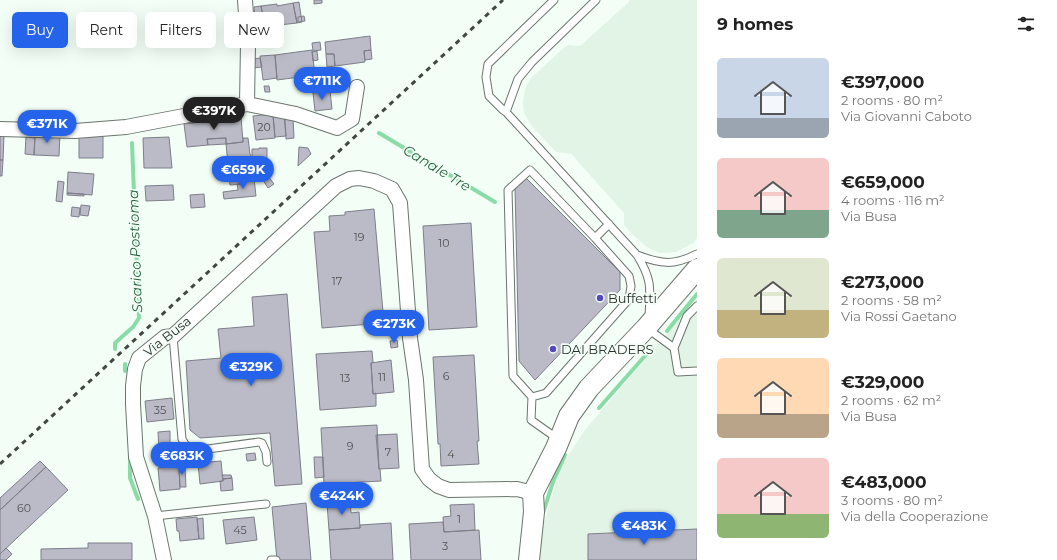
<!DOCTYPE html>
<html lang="en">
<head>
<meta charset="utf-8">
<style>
  body { margin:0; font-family:Montserrat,sans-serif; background:#f6f6f6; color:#222; height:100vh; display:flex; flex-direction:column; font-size:15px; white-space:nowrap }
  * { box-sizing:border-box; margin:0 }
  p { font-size:13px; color:#767676 }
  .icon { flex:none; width:22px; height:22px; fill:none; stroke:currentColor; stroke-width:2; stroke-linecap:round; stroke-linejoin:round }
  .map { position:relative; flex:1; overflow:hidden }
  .drawer { display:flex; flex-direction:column; background:#fff; width:360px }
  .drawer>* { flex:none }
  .hud { position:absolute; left:12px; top:12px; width:380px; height:36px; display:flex; gap:8px }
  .price { position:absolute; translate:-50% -34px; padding:0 9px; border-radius:14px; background:#2563eb; color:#fff; font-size:13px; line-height:26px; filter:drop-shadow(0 1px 2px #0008) }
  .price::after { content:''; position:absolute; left:50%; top:24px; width:12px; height:9px; margin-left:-6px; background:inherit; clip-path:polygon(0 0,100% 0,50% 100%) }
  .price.current { background:#222; color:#fff }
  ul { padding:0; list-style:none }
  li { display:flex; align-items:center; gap:12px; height:100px; padding:0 20px }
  li span { display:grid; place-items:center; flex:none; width:112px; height:80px; border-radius:6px; color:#555 }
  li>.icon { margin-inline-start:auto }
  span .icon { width:48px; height:48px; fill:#fffc; stroke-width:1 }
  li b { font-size:17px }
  h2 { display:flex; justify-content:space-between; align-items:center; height:48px; padding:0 20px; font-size:17px }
  .chip { padding:0 14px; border-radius:6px; background:#fff; box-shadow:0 4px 16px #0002; font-size:14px; line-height:36px }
  .chip.current { background:#2563eb; color:#fff }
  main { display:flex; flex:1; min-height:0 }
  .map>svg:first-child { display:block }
  .built { fill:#e1f4e6 }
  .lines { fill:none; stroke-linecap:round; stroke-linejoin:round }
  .stream { stroke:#89dca5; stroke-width:4 }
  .building { fill:#bbbbc7; stroke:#7d7e89 }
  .lane-casing { stroke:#6b756d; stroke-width:9 }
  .street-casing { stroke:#6b756d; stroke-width:16 }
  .secondary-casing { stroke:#6b756d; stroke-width:22 }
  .lane { stroke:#fff; stroke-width:7 }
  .street { stroke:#fff; stroke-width:14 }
  .secondary { stroke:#fff; stroke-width:20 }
  .rail { stroke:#414742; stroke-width:3; stroke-dasharray:5 5; stroke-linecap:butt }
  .poi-dot { fill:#5848c0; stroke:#f3fff6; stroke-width:1.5 }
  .labels { text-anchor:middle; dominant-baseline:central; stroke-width:3.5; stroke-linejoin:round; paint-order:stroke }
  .number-label { font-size:11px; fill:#4f5353 }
  .poi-label { font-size:13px; fill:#2b302c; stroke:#f3fff6; text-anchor:start }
  .street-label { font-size:13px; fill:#2b302c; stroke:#f3fff6 }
  .water-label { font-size:14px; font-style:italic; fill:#26623e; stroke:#f3fff6 }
</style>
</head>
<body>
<main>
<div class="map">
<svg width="697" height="560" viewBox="0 0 697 560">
  <rect width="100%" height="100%" fill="#f3fff6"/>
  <path class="built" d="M629,0H697V238L693,243L676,252L659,253L647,247L635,237L624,225V213L580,164L572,154L556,152L531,125L524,113L523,102L525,89L530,79L567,45L580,46L629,2Z
    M697,299V560H539V539L562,465L585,430Z"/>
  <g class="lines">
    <path class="stream" d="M379,133L495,202
      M667,331L697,294
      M115,349V343L133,327L139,318L132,143
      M125,364V371
      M599,408L652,348
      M130,457V478L138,499
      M543,513L553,482L565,455"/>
  </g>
  <path class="building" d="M314,0H322V3L314,4Z
    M299,2L302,22L297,23L293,3Z
    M293,3L297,23L279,25V22L264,25L261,6L277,4V6Z
    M261,6L263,15L255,17L254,7Z
    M304,16L305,21L298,22V17Z
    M370,36L371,50L364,51L365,62L335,66L334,54H326L325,42Z
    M320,42L321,50L313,51L312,43Z
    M312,50L315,75L277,80L275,55Z
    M371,50L372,59L365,60L364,51Z
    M317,51L318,60L313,61L312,52Z
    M326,54H334L335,66L327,67Z
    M275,55L277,78L263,80L260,56Z
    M260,58L262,67L253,68L252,59Z
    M336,81L337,89L330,90L329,82Z
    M264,86H269L270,92H265Z
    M330,91L332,109L315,111L313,93Z
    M273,114L275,138L256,140L253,116Z
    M284,115L286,136L275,137L273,116Z
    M241,117L243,142L226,144V138L207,139L208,145L187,147L184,124L194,123L193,121Z
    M293,118L294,138L286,139L285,119Z
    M35,132L60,133L59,156L34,155Z
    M79,134H103V158H79Z
    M0,136H4L3,160H0Z
    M26,137L35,138L34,155L25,154Z
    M169,137L172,168H144L143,138Z
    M226,138V144L208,145L207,139Z
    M243,138H248L250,154L263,177L243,179L244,184L230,185L226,144L243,142Z
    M299,147L308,148L311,154L298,166Z
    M259,148H267V161H260V157H252V149H259Z
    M0,160H3L2,176H0Z
    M68,172L94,174L92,195L67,193Z
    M268,176L274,184L268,188L263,180Z
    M525,177L620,272V290L535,380L519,361L515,187Z
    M254,178L256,196L224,199L223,192L238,190L237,184H244L243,179Z
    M58,181L64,182L62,202L56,201Z
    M173,185L174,200L146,201L145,186Z
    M67,193L84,194V196L67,195Z
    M204,194L205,207L191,208L190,195Z
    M81,205L90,206L88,216L80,215Z
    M72,207L80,208L79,217L71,216Z
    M374,209L384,323L322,328L314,232L330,231L329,216L345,215V212Z
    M471,223L477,327L429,330L423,226Z
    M287,294L302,484L275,486L270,433L200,438L190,430L186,361L221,358L218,329L254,326L252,297Z
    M397,340L398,347L391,348L390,341Z
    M372,351L373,362L371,363L373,394L376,393V406L320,410L316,354Z
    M474,355L479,441H477L479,464L441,466L440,444H438L433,357Z
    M391,360L394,392L373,394L371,363Z
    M172,398L174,419L147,422L145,401Z
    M377,425L379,469H380L381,481L324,484L321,428Z
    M170,431V451H159L158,432Z
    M397,434L399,468L379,469L376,435Z
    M255,453L256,460L247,461L246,454Z
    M314,457H323L324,477L315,478Z
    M40,461L46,467L0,510V498Z
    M221,461L223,481L200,484L198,463Z
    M179,466L180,489L160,491L158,468Z
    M179,466H185L186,487H180Z
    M46,467L68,490L0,554V510Z
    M222,475H231L232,478L223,479Z
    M232,478L233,490L221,491L220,481H223V479Z
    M350,501L351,513L359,512L360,528L329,530L327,503Z
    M306,503L311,560H277L272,507Z
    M474,504L475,530L444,532L443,517L451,516L450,505Z
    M197,517L199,539L180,541L179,531H177L176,519Z
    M254,517L257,540L226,544L223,520Z
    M203,518L204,539H199L197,519Z
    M443,522L444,532L479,530L481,560H411L409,524Z
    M391,523L393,560H331L329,530L360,528V525Z
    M697,529V560H588V534Z
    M88,543H132V560H41V549L88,548Z
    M6,548L12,554L6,560H0V554Z"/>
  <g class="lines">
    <g class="lane-casing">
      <path id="lane" d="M554,0L488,64L486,77L489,96L503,110L506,112L518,79L532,62L596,0
        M506,112L637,255C653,281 650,289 649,318
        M595,238L530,170L508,190L513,376L532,397L546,393L629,299L631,286L629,276L595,238L609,224
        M637,255C661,264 673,266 697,254
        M697,306L687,316L674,348L678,372L697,371
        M648,329L674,348
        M173,336L182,439L188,449L193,451L259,442L262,443L266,452L267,462
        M532,397L531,420L558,439
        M155,516L266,504
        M271,560H276"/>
    </g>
    <g class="street-casing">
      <path id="street" d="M245,0L248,43L247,104L296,114L337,128L352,119L357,87
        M0,129L75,131L126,127L247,104
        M164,560L155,516L136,457L133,404V386L135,369L139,358L165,337L173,336L336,186L350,179L359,178L374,181L392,189L400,203L410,338L416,380L422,469L429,479L438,486L449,490L517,489L533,493"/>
    </g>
    <g class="secondary-casing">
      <path id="secondary" d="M529,560L534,512L533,493L556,448L569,416L589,388L646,328L697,269"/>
    </g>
    <use href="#lane" class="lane"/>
    <use href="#street" class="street"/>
    <use href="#secondary" class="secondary"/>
    <path class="rail" d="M0,464L503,0"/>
  </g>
  <g class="poi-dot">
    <circle cx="600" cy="298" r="4"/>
    <circle cx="553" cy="349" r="4"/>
  </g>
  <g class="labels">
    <g class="number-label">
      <text x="264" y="127">20</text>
      <text x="359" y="237">19</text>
      <text x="444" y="243">10</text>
      <text x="337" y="281">17</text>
      <text x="446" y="376">6</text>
      <text x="382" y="377">11</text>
      <text x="345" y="378">13</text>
      <text x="160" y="410">35</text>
      <text x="350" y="446">9</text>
      <text x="388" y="452">7</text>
      <text x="451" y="454">4</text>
      <text x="24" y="508">60</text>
      <text x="459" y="519">1</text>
      <text x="240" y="530">45</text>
      <text x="445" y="546">3</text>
    </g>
    <g class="poi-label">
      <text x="608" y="298">Buffetti</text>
      <text x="561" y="349">DAI BRADERS</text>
    </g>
    <g class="street-label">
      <text transform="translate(167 336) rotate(-38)">Via Busa</text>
    </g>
    <g class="water-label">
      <text transform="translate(437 168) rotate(31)">Canale Tre</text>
      <text transform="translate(135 251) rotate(-92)">Scarico Postioma</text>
    </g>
  </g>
</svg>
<b class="price" style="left:322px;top:101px">€711K</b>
<b class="price current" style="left:214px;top:131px">€397K</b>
<b class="price" style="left:47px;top:144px">€371K</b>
<b class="price" style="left:243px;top:190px">€659K</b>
<b class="price" style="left:394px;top:344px">€273K</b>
<b class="price" style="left:251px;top:387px">€329K</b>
<b class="price" style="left:182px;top:476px">€683K</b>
<b class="price" style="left:342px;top:516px">€424K</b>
<b class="price" style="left:644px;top:546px">€483K</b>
<div class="hud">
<a class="chip current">Buy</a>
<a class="chip">Rent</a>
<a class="chip">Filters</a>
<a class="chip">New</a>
</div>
</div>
<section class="drawer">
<h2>9 homes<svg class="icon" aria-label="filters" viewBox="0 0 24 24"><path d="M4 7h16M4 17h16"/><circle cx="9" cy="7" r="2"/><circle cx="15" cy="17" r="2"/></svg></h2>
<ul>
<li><span style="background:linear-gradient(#c9d6e8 75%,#9aa5b1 0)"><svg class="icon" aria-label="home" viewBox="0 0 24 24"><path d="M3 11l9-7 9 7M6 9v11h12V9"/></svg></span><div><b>€397,000</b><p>2 rooms · 80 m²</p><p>Via Giovanni Caboto</p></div></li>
<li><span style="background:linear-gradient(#f6c9c9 65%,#7fa58c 0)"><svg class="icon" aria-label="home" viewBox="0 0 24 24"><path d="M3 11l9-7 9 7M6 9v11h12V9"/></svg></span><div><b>€659,000</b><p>4 rooms · 116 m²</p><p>Via Busa</p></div></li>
<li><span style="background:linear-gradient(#dfe7d0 65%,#c2b280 0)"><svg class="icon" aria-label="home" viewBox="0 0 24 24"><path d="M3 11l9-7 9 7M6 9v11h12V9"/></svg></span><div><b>€273,000</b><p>2 rooms · 58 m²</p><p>Via Rossi Gaetano</p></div></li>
<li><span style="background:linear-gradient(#ffd9b3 70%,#b9a48a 0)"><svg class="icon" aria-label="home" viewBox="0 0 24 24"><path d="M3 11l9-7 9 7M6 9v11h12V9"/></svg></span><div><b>€329,000</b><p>2 rooms · 62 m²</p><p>Via Busa</p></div></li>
<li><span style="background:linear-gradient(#f6c9c9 70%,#8fb573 0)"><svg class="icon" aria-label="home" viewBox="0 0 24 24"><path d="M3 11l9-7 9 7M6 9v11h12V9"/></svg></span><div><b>€483,000</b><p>3 rooms · 80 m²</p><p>Via della Cooperazione</p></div></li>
</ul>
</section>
</main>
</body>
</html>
